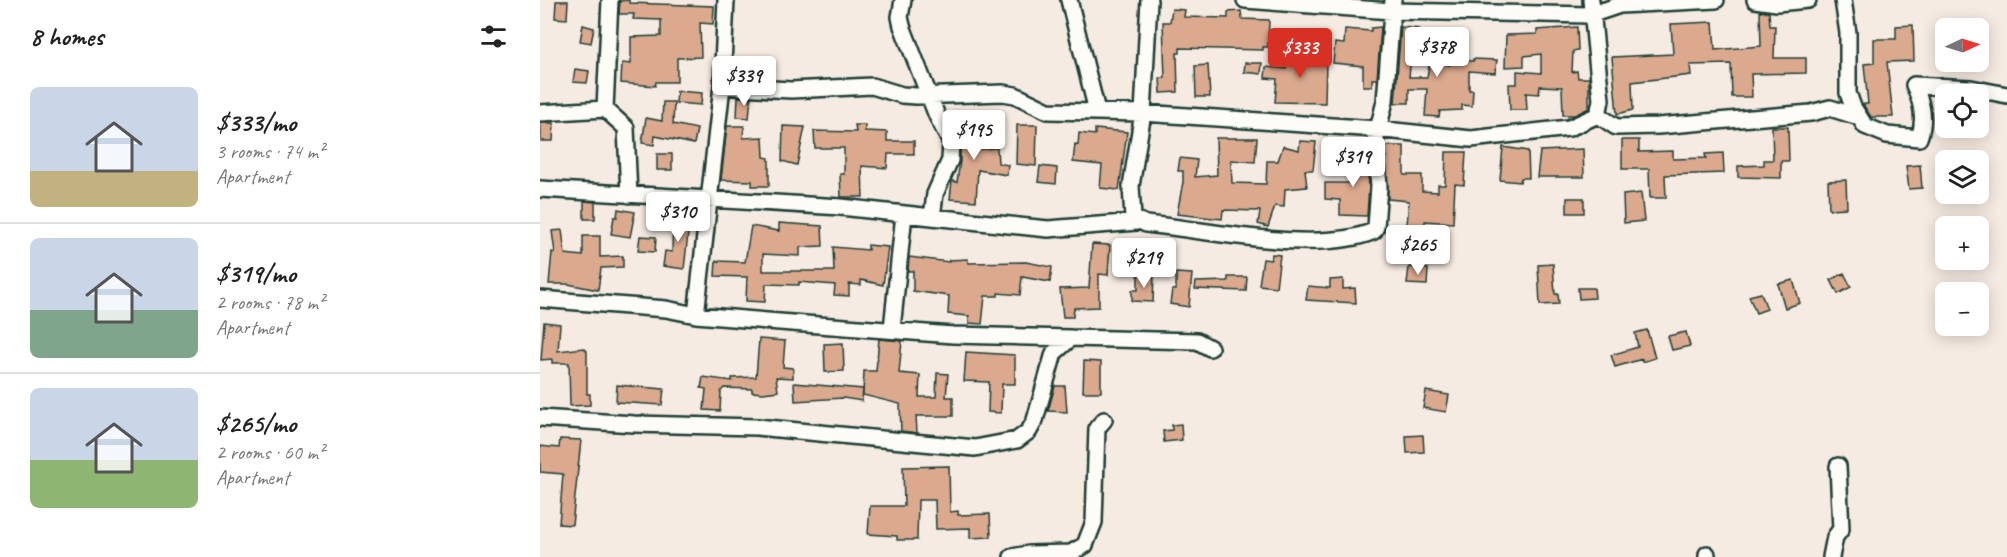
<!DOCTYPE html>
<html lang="en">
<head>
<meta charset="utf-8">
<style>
  body { margin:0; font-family:Caveat,sans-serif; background:#f6f6f6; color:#222; height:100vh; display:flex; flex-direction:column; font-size:22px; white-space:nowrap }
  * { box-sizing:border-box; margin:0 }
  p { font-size:20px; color:#767676 }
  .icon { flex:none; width:33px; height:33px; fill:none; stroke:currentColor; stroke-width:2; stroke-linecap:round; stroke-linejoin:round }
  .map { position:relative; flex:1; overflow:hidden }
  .panel { display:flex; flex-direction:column; background:#fff; width:540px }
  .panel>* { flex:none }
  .needle { width:39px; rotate:86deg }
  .fabs { position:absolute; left:1395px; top:18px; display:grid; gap:12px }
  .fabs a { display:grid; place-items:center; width:54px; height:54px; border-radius:9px; background:#fff; box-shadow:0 3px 15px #0003; font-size:30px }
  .price { position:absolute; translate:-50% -51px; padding:0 14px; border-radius:6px; background:#fff; color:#222; font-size:20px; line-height:39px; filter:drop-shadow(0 2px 3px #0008) }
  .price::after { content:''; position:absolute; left:50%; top:36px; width:18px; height:14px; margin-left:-9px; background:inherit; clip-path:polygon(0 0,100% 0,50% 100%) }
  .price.current { background:#d93025; color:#fff }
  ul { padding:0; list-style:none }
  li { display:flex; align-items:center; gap:18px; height:150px; padding:0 30px }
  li+li { border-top:2px solid #e0e0e0 }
  li span { display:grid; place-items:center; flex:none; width:168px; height:120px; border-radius:9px; color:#555 }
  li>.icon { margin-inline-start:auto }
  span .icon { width:72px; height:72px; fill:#fffc; stroke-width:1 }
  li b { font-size:26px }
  h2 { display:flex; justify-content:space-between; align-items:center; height:72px; padding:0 30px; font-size:26px }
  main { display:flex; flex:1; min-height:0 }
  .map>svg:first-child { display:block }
  .building { fill:#dba98e; stroke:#1f3d34; stroke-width:1.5 }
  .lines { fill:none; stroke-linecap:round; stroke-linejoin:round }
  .minor-casing { stroke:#1f3d34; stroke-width:20 }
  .minor { stroke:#fdfcf7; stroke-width:15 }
</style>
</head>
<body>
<main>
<section class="panel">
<h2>8 homes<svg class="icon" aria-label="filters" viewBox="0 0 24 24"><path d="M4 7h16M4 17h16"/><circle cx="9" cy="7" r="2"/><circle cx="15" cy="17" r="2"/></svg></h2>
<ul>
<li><span style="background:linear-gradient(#c9d6e8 70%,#c2b280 0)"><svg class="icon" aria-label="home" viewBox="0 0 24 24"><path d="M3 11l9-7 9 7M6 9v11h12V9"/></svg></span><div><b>$333/mo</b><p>3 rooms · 74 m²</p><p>Apartment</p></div></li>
<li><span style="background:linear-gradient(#c9d6e8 60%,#7fa58c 0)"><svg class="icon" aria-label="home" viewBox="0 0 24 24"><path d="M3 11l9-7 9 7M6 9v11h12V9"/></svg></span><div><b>$319/mo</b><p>2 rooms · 78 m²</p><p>Apartment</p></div></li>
<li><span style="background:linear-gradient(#c9d6e8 60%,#8fb573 0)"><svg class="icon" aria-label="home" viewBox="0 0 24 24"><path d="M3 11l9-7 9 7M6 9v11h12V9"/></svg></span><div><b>$265/mo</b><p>2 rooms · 60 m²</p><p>Apartment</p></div></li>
</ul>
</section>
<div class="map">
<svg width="1467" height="557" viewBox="0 0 1467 557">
  <rect width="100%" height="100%" fill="#f6ebe2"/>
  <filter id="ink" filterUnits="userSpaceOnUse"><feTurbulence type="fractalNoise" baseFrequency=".0167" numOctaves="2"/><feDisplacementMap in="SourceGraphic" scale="12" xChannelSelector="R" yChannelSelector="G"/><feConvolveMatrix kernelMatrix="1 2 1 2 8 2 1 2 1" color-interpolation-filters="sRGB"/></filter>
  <g filter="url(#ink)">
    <path class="building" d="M89,0V3L174,6L173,24L160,23L161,57L137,58V82H116L115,86L81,83L82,63L91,64V37L121,36V20L93,19L94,14H79L80,1Z
      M16,1H28L27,19L15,18Z
      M632,9L645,10L644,17L688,18V12L701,11L702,19L729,20L728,47H723V50L640,48V53H637L638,92L621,93L620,78H625L623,22H630Z
      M1220,11L1229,12L1230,26H1235L1234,58H1266V73L1211,74L1212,97H1192L1191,64L1150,65L1151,75L1092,82L1093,110L1077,114L1072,57L1133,54L1131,24L1173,22L1175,50L1221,46Z
      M43,25L54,28L51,43L40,41Z
      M1373,25L1374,61L1347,62L1353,117H1331L1324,106V104H1328L1324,64L1334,63V39H1356V26Z
      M841,27L837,79H832V86H823V66L793,63L795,43L804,44L805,29L831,31V28Z
      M861,27L879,29L877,58L871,57L869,77H887L890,61L910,65V61H933V59L957,60L955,73L929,71V90H933L932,106L922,105V110L900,111L899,117L885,116L887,89H869V103H855Z
      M1037,27L1038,50L1033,51L1032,72L1037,71L1038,78H1049V108L1035,115H1023L1022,87L1000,86L999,94L986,93L987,110H970L969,84H977V71L1001,73V54L984,56V66L965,67L966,35L997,34V30Z
      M748,49L759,50L758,55H774V59L786,60L785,103L735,102L737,79L725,78L726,67L746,69Z
      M705,63H722L721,74L704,72Z
      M668,65L670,97H656L655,66Z
      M35,69L49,71L47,83L33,82Z
      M137,91L162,93L161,105L136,103Z
      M198,97H211L209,118L197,117Z
      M123,102H134L133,124L157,129L154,144L115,136L114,145L102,143L106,118L122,121Z
      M420,120L443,121L442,149L457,148L458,163L468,165L467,175L438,170L436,201L410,199L412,181L417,182L420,161Z
      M1,123H14L13,141H1Z
      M315,125H325V131L347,132V141H374V154H348L347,168L322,166L323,197H301L300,174H304V148H275L274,131L316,132Z
      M477,125H497L496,166L476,164Z
      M187,126H204L203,138L223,137L224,157L229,158V186H212V181L181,180Z
      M243,126L265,127L257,165L242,161Z
      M1232,127H1248L1249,161H1241V178L1198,177V166L1224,165V160H1233Z
      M555,129L587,132L579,190L560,188L562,165L533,162L535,144L538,145L539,133L555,135Z
      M676,138H717L715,162L691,160L692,183L726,184L727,161H738L743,146L759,150L760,141L776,142L773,170H765L767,187L745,189L744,207L735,206L728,227L718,224L720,211L683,210L682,219L637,214L643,182V171H638L640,158L657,160L655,177L677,175Z
      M1082,140H1099V152L1133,151V159L1166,158L1165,154L1183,153L1184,173L1125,175L1126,198H1110L1109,169H1082Z
      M845,146H864V175H882V191L898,192V185H905L906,152H926L924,185L915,184L913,223L885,221V227L867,225L869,201L848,199Z
      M963,147L988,151L989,178H981L980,182L960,180Z
      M812,148H826L829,186L827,216L800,215V200L785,199V183H813Z
      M1043,149L1044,177H997L1000,151Z
      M117,154H132V170H117Z
      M1380,165L1382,188L1369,189L1366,166Z
      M500,166L517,168L516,184L498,182Z
      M1306,180L1307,208L1289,209L1288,181Z
      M1101,193L1104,221L1084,223L1083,195Z
      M1027,198H1044V213H1027Z
      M44,201L55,202V219H44Z
      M78,209L95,212L90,237L71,234L74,217H77Z
      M133,215L150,216L144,269L123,266L125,251L132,252Z
      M239,223L282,226L283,246L260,247V256L223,254V271H294L293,247L328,250V245L348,247L343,285L321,280V285L309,284V296L294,295L295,285L259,282V285L226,284L225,302L206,301L207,277L175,276L176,261L205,262L211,226L239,231Z
      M22,230L25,254L43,256V236H60V257L83,256V267L61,268L58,290L28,284H9L12,252L15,253L12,231Z
      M100,236L116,237L115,252L98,251Z
      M552,244L570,245L568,275L559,274V307L534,308L533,317H523L520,289L549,288Z
      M732,254L740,255L736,287L719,285L723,259L731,260Z
      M369,257L409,262V260L428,259V263L486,262L512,267L510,282L482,277L480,295L458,293V296H445L442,324L429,323V316L408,314L409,296L373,291V271H368Z
      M1013,264L1015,294H1018L1019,304L1000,305L998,265Z
      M869,267L888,269L887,285L867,284Z
      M636,273L652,274L649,307L630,304L632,290H636Z
      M1304,273L1311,287L1298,294L1291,280Z
      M598,274H614L613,302L592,301V290H598Z
      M688,277H707L706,291L655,289L656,282L688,281Z
      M803,279V289L815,288L816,303L766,300L768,286L790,288V280Z
      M1253,280L1260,303L1245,308L1238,284Z
      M1038,288H1054L1055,298L1039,299Z
      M1221,293L1227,309L1216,313L1209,296Z
      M4,322L20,324L18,351L44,348L47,351V394H50V405L30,406L29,363H12V359L1,360Z
      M1107,330L1115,358L1102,362V359L1075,367L1071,355L1098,347L1095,333Z
      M1146,332L1150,346L1132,350L1128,336Z
      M219,339L245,341L243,367L253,368V378L236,377L238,391L223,393L212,392V389L184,388L181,391L180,411L164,410L166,389L161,388L163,377L192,381V378L216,377Z
      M339,339L362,341L359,373L380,375L379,397H396L397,373L408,374L406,397H413V416H376L377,433L361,431L360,404L323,395L324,371H336Z
      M303,343L304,371L285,372L284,344Z
      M426,352L475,355V384H462L461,413L448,412L449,382L424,381Z
      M544,361L561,362V392H543Z
      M254,383L323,389L322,401L303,398L255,401Z
      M77,385L124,389L122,405L76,402Z
      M515,386H525L527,412L508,411Z
      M886,391L909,395L906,412L883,408Z
      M641,424L642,440L624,442L623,431L632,430V425Z
      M883,435L884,452L867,453L866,436Z
      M20,439L41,440L32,525L19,524L23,474L0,472V446L19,448Z
      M409,466L410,512L418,511V515L450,514L451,537L430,538V528L396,529L395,500H378L377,540H357V536L328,534L330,506H364L363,467Z"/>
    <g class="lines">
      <g class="minor-casing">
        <path id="minor" d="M70,0L65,109L86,128L89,195
          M529,0L557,111
          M609,0L603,113L591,186L593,218L606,224C668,230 778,255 834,231L836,227L839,186L835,142L845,101L853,0
          M705,0L851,11L1050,15L1080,5L1176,0
          M1215,0L1237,3L1268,0
          M1303,0L1308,33V93L1313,107L1325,126L1347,135L1379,138C1386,120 1382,102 1374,85L1431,88L1467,95
          M182,86L251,90L332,86L362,95L376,96L463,93L475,95L508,111L603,113L836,129L931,139L1029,128L1058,115L1061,100L1051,0
          M0,113L65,109
          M1058,115L1076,127L1118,126L1271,113L1290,108L1319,117
          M0,189L301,207L392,217L395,194L410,160L411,143L397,116L362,26L360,17L363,0
          M392,217L508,229L597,222
          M0,299L126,309L156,315L252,323L413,335L531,338
          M156,315L182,86L186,0
          M352,329L364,214
          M0,418L94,424L217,427L435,448L477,440L489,431L495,420L514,353L531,338L657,341L670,348
          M472,557L489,554L531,553L545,545L554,522L557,428L564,420
          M1167,557V554
          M1291,557L1295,537L1301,529L1298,466"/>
      </g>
      <use href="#minor" class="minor"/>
    </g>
  </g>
</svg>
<div class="fabs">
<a><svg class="needle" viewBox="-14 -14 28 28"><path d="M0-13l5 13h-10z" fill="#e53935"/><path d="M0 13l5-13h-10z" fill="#767676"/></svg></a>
<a><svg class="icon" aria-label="locate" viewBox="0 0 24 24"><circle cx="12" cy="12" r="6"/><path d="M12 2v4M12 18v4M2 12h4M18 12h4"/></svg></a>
<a><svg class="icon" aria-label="layers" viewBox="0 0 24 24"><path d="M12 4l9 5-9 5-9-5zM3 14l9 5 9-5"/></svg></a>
<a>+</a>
<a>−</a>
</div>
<b class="price" style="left:897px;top:78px">$378</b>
<b class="price current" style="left:760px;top:79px">$333</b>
<b class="price" style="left:204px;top:107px">$339</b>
<b class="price" style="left:434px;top:161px">$195</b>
<b class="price" style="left:813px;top:188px">$319</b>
<b class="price" style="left:138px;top:243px">$310</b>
<b class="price" style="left:878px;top:276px">$265</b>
<b class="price" style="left:604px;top:289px">$219</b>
</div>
</main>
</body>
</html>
